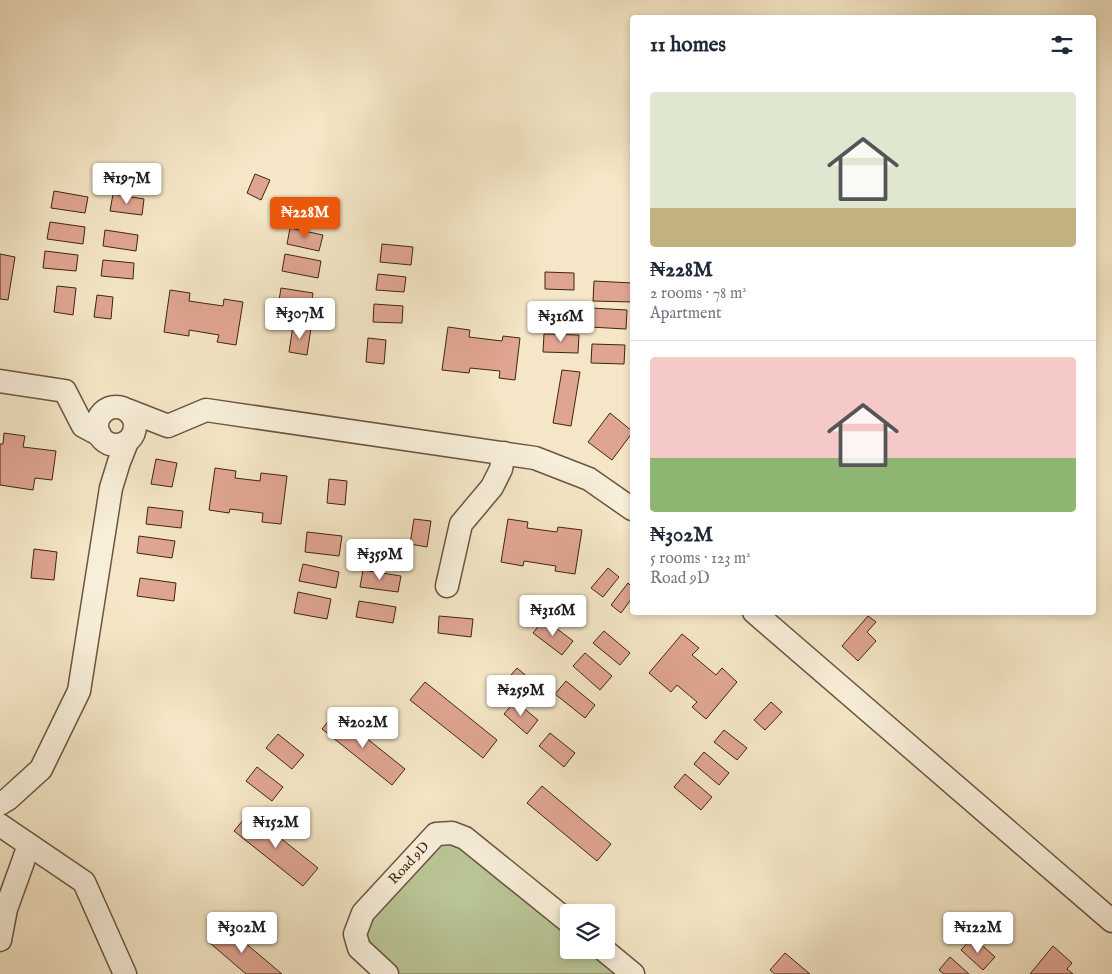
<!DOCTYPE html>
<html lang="en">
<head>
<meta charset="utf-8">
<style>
  body { margin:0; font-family:"IM FELL English",serif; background:#f6f6f7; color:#1f2937; height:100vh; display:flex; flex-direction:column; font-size:19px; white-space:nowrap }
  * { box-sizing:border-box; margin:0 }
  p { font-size:16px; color:#747a83 }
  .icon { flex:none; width:28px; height:28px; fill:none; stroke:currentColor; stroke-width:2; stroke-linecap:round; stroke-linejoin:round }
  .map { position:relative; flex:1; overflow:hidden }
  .sheet { position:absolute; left:630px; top:15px; width:466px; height:600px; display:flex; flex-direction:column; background:#fff; border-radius:5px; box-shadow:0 2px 8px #0003 }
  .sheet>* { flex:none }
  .controls { position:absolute; left:560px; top:904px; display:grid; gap:10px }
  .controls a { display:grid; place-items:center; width:55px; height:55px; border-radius:5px; background:#fff; box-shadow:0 2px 8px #0003; font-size:25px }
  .price { position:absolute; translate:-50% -42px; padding:0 11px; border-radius:5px; background:#fff; color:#222; font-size:16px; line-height:32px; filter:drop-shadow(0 1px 2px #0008) }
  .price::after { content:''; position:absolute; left:50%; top:30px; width:15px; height:11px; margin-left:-8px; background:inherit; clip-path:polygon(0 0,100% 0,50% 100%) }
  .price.active { background:#ea580c; color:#fff }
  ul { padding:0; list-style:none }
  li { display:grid; align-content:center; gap:10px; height:265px; padding:0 20px }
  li+li { border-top:1px solid #e0e1e3 }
  li span { display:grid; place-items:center; height:155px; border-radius:5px; color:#555 }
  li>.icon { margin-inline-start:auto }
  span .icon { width:90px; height:90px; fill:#fffc; stroke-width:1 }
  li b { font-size:21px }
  h2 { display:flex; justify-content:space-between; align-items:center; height:60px; padding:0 20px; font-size:21px }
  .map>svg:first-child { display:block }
  .green { fill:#bac596; stroke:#7c7554 }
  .building { fill:#e0a591; stroke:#3f2513 }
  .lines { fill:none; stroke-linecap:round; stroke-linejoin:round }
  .street-casing { stroke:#6c5540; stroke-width:25 }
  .street { stroke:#f8efda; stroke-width:22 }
  .labels { text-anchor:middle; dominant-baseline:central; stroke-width:4.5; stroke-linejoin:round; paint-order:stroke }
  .street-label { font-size:14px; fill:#3f2513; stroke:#f8efda }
</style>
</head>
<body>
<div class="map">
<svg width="1112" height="974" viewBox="0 0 1112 974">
  <rect width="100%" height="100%" fill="#f4e6c6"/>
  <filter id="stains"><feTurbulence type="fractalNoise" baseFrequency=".004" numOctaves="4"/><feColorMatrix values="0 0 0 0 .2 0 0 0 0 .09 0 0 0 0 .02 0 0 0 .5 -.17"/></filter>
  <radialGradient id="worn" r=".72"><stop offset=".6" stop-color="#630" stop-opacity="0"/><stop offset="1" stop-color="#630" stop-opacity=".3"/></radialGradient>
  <path class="green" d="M438,841H453L569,929V950H595L624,974H396L368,948L364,932L367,920Z"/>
  <path class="building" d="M255,174L270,180L261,200L247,193Z
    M54,191L88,197L85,213L51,208Z
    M113,194L144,199L142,215L110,211Z
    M50,222L85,227L83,244L47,239Z
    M290,228L323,235L319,251L287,244Z
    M105,230L138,235L136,251L103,246Z
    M382,244L413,247L411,265L380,262Z
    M45,251L78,255L76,271L43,268Z
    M0,254L15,257L8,300L0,299Z
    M285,254L321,261L318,278L282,271Z
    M103,260L134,263L133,279L101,276Z
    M545,272L574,273V290L545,289Z
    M378,274L406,277L404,292L376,290Z
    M594,281L632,283L631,302L593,301Z
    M57,286L76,288L73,315L54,312Z
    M281,288L313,293L310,312L278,307Z
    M170,290L190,293L189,301L223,306L224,299L243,302L236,345L217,342L219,335L189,330V336L164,332Z
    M97,295L113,297L111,319L94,317Z
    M374,304L403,306L402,323L373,322Z
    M548,306H580V321H548Z
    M591,308L627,310L626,329L590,327Z
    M293,326L311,328L307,355L289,352Z
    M448,327L470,330L469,337L502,341L503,336L520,338L515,380L499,378L500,371L470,368L469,373L442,370Z
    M544,334L579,335L578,353L543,352Z
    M368,338L386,340L384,364L366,362Z
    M592,344L625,345L624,364L591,363Z
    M562,370L580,372L571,426L553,423Z
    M610,413L632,431V433L612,460L588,442Z
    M4,433L25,436L23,447L56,451L52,480L35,478L33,490L0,485V444H3Z
    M156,459L177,463L172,487L151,484Z
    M215,468L236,471L235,478L260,481L261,473L287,476L281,524L262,522L263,513L230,509L229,513L209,510Z
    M329,479L347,481L345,505L327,503Z
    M148,507L183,511L181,528L146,524Z
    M414,519L431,521L427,547L410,544Z
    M508,519L528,522L527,528L557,532L558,527L582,530L575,574L555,571L556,566L524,561L523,566L501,562Z
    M307,532L342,536L339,556L305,552Z
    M139,536L175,541L172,558L137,553Z
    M368,541L404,546L401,563L365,558Z
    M34,549L57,552L54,580L31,578Z
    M303,564L339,572L336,588L299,581Z
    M608,568L619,577L603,597L591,588Z
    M363,570L401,576L398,592L360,587Z
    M140,578L176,583L174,601L137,596Z
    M628,583L632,587V598L621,613L611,605Z
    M298,592L331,599L327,619L294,613Z
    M359,601L396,607L393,623L356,617Z
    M439,616L473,619L471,637L438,633Z
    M868,616L876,622L867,632L876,641L858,661L842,646Z
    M544,619L573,641L562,655L533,633Z
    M604,631L630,653L620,665L593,643Z
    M682,634L699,648L692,655L716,675L722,668L737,682L706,719L692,707L697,702L677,685L671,692L649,673Z
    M585,653L612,676L600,690L573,666Z
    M517,668L544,691L533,704L506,681Z
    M566,681L595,705L585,718L555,694Z
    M425,682L497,740L483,758L410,700Z
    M515,701L538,720L527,734L504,714Z
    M771,702L782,712L765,730L754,720Z
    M335,713L405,769L392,785L322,729Z
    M724,730L747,748L737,760L714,742Z
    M550,733L575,753L564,767L539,746Z
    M278,734L304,755L292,769L266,748Z
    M704,752L729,773L719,785L694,764Z
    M257,767L283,787L272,801L246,781Z
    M685,774L712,797L701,810L674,787Z
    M542,786L611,844L597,861L527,803Z
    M249,813L318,868L303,886L234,831Z
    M225,926L282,974H246L210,943Z
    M973,937L995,957L983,970L961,950Z
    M1053,946L1072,963L1067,969L1073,974H1030Z
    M785,953L810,974H775L770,970Z
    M950,957L969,974H944L939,970Z"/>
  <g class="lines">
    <g class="street-casing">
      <path id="street" d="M0,381L65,391
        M65,391L83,426L100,435
        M97 426a19 19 0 1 1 38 0a19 19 0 1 1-38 0Z
        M127,410L168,426L206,410L535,458L589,479L632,509
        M447,586L461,524L492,487L501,469L504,453
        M754,612L1112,921
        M0,804L8,799L41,769L79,691L111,488L119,462L127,442
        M0,825L84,882L125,974
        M0,940L6,909L29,845
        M604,950L633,974
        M387,974L359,948L355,934L363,913L436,834L452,833L465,838L569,922"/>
    </g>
    <use href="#street" class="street"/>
  </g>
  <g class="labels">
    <g class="street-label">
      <text transform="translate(409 863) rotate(-47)">Road 9D</text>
    </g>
  </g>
  <rect width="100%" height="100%" filter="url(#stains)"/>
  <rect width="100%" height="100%" fill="url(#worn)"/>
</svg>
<div class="controls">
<a><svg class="icon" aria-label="layers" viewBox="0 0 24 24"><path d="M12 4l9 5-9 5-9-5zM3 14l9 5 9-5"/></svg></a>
</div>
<b class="price" style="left:127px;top:205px">₦197M</b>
<b class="price active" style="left:305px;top:239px">₦228M</b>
<b class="price" style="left:300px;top:340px">₦307M</b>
<b class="price" style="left:561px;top:343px">₦316M</b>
<b class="price" style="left:380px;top:581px">₦359M</b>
<b class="price" style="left:553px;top:637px">₦316M</b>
<b class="price" style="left:521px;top:717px">₦259M</b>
<b class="price" style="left:363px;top:749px">₦202M</b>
<b class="price" style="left:276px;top:849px">₦152M</b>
<b class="price" style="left:242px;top:954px">₦302M</b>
<b class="price" style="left:978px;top:954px">₦122M</b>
<section class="sheet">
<h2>11 homes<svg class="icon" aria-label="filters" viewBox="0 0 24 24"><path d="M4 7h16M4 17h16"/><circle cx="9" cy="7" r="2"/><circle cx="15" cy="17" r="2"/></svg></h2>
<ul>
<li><span style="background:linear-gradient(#dfe7d0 75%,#c2b280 0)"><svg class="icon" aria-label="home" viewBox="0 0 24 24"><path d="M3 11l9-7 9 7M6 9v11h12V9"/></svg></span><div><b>₦228M</b><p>2 rooms · 78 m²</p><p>Apartment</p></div></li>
<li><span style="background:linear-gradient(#f6c9c9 65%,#8fb573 0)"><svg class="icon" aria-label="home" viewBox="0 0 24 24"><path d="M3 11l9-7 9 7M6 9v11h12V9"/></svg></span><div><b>₦302M</b><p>5 rooms · 123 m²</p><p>Road 9D</p></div></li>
</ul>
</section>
</div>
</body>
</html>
